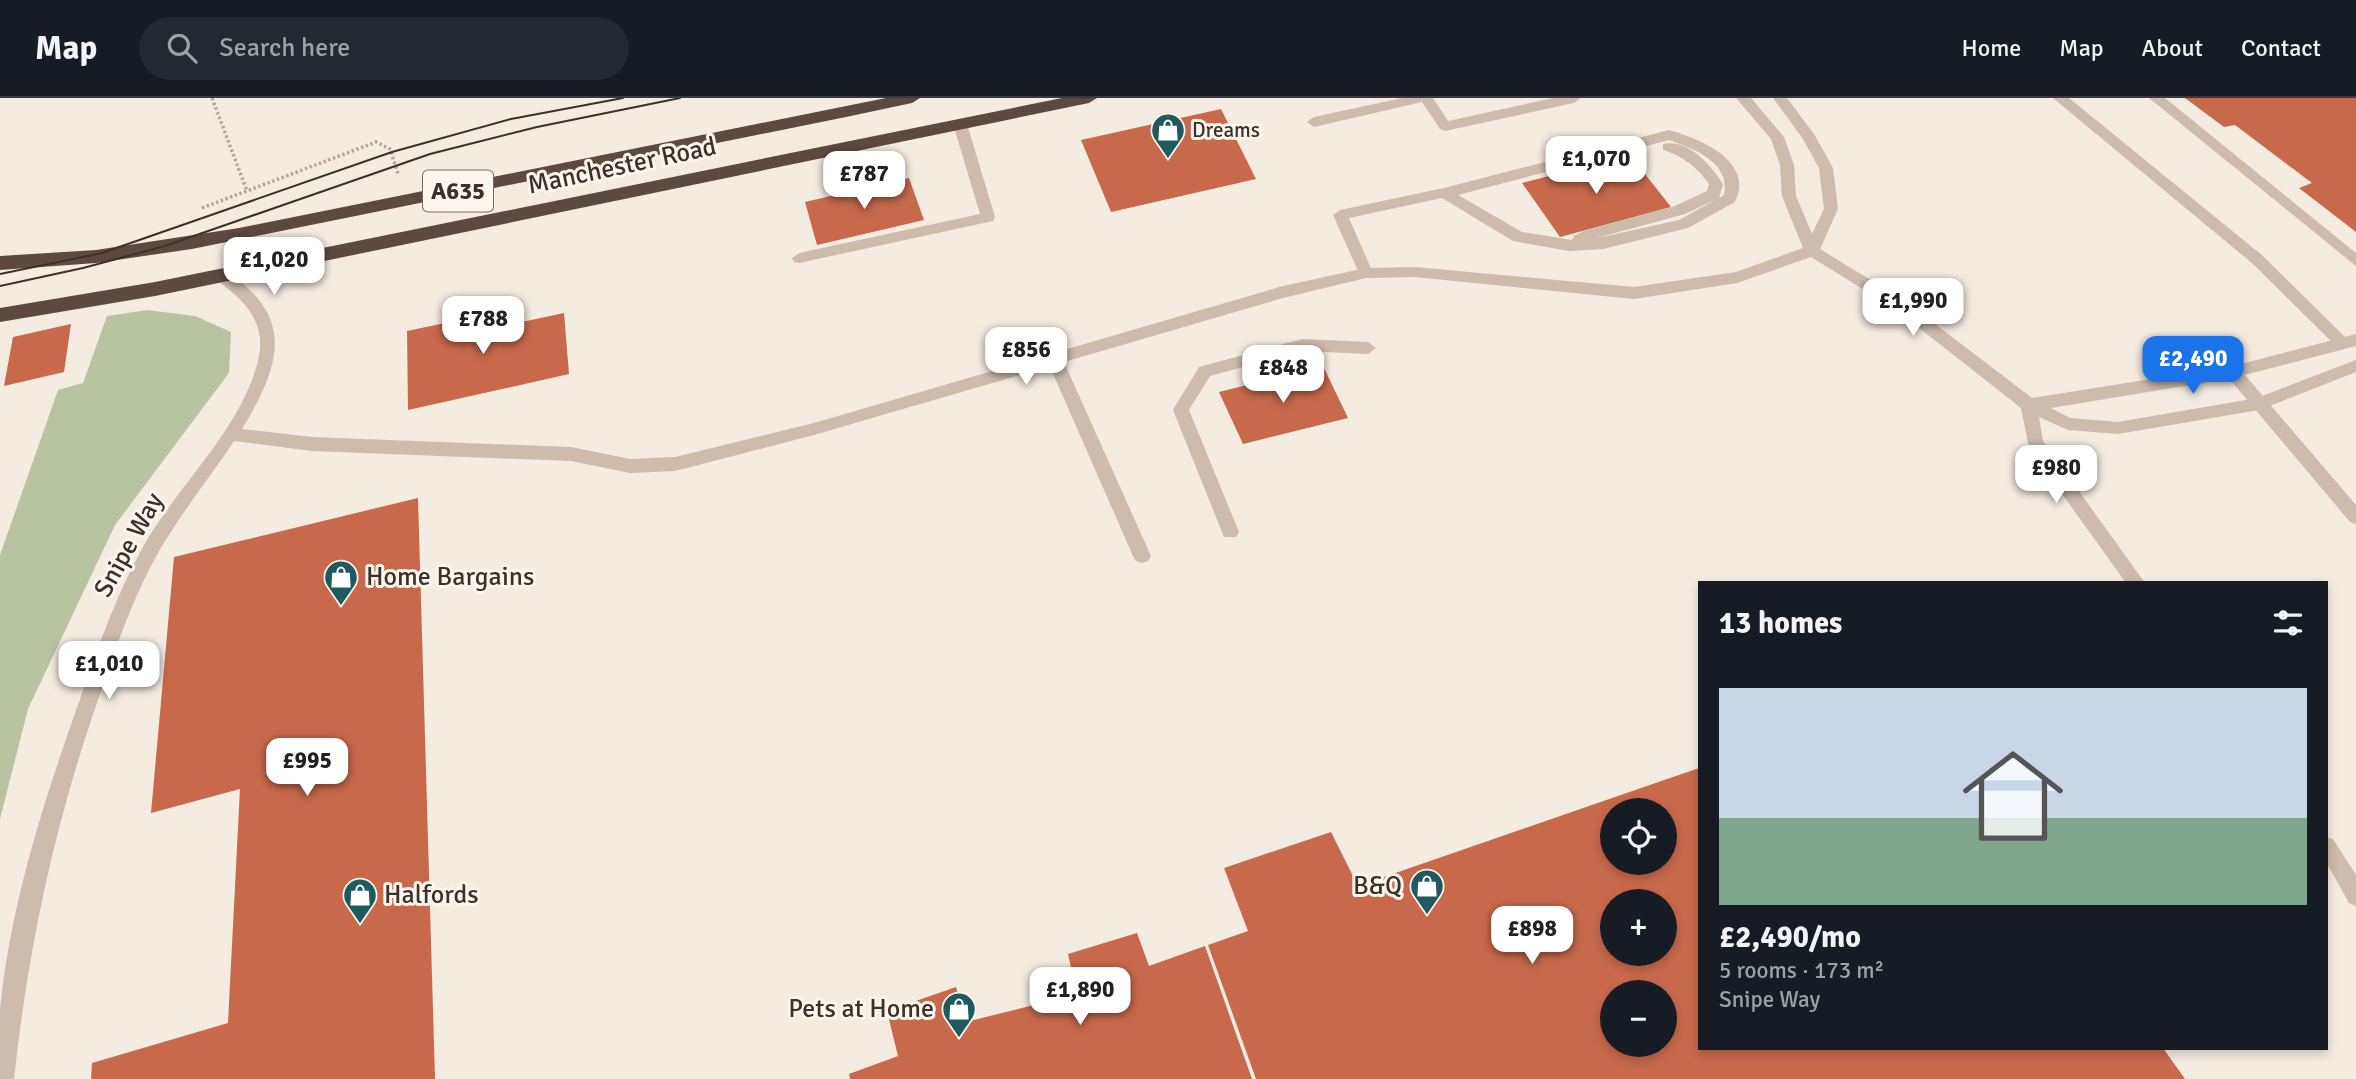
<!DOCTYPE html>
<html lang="en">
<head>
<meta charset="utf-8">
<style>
  body { margin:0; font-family:Signika,sans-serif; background:#242831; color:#f1f3f6; height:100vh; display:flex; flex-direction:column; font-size:26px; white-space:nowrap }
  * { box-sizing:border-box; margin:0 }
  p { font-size:23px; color:#9ea1a6 }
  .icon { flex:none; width:38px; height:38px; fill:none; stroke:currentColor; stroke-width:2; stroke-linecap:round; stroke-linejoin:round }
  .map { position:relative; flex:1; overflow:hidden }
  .drawer { position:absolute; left:1698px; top:483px; width:630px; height:469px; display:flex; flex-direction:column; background:#171b24; border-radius:0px; box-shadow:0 4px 10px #0003 }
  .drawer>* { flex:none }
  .fabs { position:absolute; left:1600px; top:700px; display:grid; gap:14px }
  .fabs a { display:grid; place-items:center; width:77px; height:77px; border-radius:50%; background:#171b24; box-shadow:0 4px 10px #0003; font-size:35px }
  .price { position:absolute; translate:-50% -60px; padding:0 16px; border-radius:14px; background:#fff; color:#222; font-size:23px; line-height:46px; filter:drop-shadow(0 2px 4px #0008) }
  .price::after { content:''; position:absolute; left:50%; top:42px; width:21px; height:16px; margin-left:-10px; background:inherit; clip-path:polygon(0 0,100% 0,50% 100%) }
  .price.active { background:#1a73e8; color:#fff }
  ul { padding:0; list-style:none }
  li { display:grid; align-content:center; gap:14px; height:371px; padding:0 21px }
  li+li { border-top:2px solid #363941 }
  li span { display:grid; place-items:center; height:217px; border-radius:0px; color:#555 }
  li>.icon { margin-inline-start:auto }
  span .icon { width:126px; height:126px; fill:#fffc; stroke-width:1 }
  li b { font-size:30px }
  h2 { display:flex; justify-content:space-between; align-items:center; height:84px; padding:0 21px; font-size:30px }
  header { display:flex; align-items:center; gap:42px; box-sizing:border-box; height:98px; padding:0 35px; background:#171b24; border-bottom:2px solid #363941 }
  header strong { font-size:33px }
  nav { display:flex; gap:38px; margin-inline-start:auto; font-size:24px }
  .search { width:490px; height:63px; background:#242831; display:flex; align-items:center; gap:18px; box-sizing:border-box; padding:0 24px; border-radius:38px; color:#9ea1a6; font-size:26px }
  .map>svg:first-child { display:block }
  .green { fill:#b8c4a0 }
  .building { fill:#c8694b; fill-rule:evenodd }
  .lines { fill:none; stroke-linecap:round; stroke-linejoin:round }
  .path { stroke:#b9a596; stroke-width:3.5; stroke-dasharray:2.5 2.5; stroke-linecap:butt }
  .lane { fill:#cdbbac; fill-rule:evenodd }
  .street { fill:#cdbbac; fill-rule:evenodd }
  .highway { fill:#5c4a42; fill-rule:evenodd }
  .tram { stroke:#3b302b; stroke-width:2 }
  .labels { text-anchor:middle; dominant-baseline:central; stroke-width:6; stroke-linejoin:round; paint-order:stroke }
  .far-poi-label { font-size:21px; fill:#3b302b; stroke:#fbf5ee; text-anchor:start }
  .shield { fill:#fbf5ee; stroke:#756b66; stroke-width:2 }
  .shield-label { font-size:24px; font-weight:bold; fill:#3b302b }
  .street-label { font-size:26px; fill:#3b302b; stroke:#fbf5ee }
  .poi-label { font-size:26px; fill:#3b302b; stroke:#fbf5ee; text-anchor:start }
</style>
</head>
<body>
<header>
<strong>Map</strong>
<div class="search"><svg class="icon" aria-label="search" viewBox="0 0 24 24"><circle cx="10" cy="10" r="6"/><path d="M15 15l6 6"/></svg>Search here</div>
<nav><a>Home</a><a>Map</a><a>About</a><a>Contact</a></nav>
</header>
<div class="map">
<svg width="2356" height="981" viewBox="0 0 2356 981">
  <rect width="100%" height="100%" fill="#f4ebe1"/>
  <path class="green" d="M147,212L195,218L231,234L229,275L115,427L28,611L0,721V457L58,292L83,285L107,218Z"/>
  <path class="building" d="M2185,0H2356V134L2299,90L2312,85L2235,27L2224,29Z
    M1221,11L1256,81L1111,114L1081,42Z
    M1630,57L1671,109L1560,139L1522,85Z
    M909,80L924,122L817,147L805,104Z
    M521,209L522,224L564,215L569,276L408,312L407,233Z
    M71,226L64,274L4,288L13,239Z
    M1323,268L1348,320L1243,346L1219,294Z
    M418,400L435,981H91L92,965L228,925L240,691L151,715L174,459Z
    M1699,670V950H2163L2185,981H1256L1208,847L1248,833L1224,770L1331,734L1358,788ZM1612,712H1664V765H1612ZM1612,803H1664V856H1612ZM1612,894H1664V947H1612Z
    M1137,835L1149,868L1205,848L1252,981H850L849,976L898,958L887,913L956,889L966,924L1077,896L1068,856Z"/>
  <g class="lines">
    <path class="path" d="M212,0L247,93
      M202,110L376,44L390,51L398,76"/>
    <path class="lane" d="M1402,0H1433L1448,23L1553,0H1581L1574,5L1445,33L1440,31L1422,4L1314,29L1307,24L1314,19Z
      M2053,0H2069L2263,158L2347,241L2350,245L2347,249H2337L2253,166Z
      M2149,0H2165L2356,155V168Z
      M960,21L967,26L995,119L993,123L799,165L794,164L792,160L799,155L980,116L953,26Z
      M1669,32C1700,41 1755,63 1735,104L1688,130L1603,151L1569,153L1513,143L1442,100L1349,120L1373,175L1366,180L1359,175L1333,117L1340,112L1444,90ZM1669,42C1694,51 1731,64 1724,97L1679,122L1593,141L1685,116L1719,100L1723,86C1711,67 1688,40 1663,46V52C1683,58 1697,69 1709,86L1707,93L1675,108L1584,133L1574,138L1572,142L1522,134L1458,97Z
      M1302,241L1368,244L1376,250L1368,256L1302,253L1210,278L1189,312L1239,434L1236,439H1224L1173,312L1199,269Z
      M1055,256L1063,262L1151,458L1148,463L1142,465L1136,463L1133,458L1047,262Z
      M2233,268L2239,270L2356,407V426L2350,424L2227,278L2225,274Z"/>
    <path class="street" d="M1736,0H1751L1784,39L1794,67L1796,98L1812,136L1824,111L1819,70L1803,41L1773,0H1787L1814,36L1833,70L1838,111L1820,151L1905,203L2032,300L2233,268L2356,236V248L2233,280L2051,310L2070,320L2118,324L2257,300L2356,262V274L2259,312L2118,336L2068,332L2039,319L2043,343L2145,485H2126L2029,350L2021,310L1895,211L1811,159L1737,185L1634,201L1415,179L1366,180L1283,200L814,337L675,373L630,375L571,363L312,353L234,343C207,384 175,422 152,466C130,508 114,554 99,599C55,724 28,850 14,981H0C0,958 0,935 0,912C10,808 44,702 79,604C97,551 116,497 144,447C179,386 245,327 259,258C266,222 242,200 215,181L213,177L215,173C226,170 234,179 243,186C297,230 272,281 242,331L312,339L571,349L630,361L675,359L814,325L1283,188L1366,170L1415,169L1634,189L1736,174L1803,150L1782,98L1780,67L1771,41Z
      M2326,739L2333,741L2356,777V808L2349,805L2326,764Z"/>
    <path class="highway" d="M886,0H920L912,5L846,19L192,151L96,165L0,172V158L96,152L239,130Z
      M1062,0H1097L1089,5L155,198L0,224V210L155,184Z"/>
    <path class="tram" d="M0,176L102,155L392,54L511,21L623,0
      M0,188L83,170L165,148L430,56L537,29L680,0"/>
  </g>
  <defs>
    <g id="shop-pin" transform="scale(1.75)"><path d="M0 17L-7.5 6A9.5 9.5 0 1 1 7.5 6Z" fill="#1f5a5e" stroke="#fbf5ee"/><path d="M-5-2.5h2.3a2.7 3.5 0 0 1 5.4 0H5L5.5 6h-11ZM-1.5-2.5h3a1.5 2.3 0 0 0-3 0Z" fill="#fff"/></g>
  </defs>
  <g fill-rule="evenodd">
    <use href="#shop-pin" x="1168" y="32"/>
    <use href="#shop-pin" x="341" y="479"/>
    <use href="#shop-pin" x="1427" y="788"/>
    <use href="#shop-pin" x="360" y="797"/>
    <use href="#shop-pin" x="959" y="911"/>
  </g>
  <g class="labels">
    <g class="far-poi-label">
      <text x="1192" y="32">Dreams</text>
    </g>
    <rect class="shield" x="423" y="72.5" width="70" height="41" rx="5"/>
    <g class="shield-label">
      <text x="458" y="93">A635</text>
    </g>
    <g class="street-label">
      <text transform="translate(622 68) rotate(-12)">Manchester Road</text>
      <text transform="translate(129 447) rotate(-61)">Snipe Way</text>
    </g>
    <g class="poi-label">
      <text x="366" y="479">Home Bargains</text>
      <text x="1402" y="788" text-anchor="end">B&amp;Q</text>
      <text x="384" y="797">Halfords</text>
      <text x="934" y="911" text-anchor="end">Pets at Home</text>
    </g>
  </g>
</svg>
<div class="fabs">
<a><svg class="icon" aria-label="locate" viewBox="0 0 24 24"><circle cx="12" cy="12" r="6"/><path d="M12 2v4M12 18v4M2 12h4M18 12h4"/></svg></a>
<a>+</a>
<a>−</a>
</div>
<b class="price" style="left:1596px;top:98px">£1,070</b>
<b class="price" style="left:864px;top:113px">£787</b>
<b class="price" style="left:274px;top:199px">£1,020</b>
<b class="price" style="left:1913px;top:240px">£1,990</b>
<b class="price" style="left:483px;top:258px">£788</b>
<b class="price" style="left:1026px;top:289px">£856</b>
<b class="price active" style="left:2193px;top:298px">£2,490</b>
<b class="price" style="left:1283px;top:307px">£848</b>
<b class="price" style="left:2056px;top:407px">£980</b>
<b class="price" style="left:109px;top:603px">£1,010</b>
<b class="price" style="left:307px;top:700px">£995</b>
<b class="price" style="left:1532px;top:868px">£898</b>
<b class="price" style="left:1080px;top:929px">£1,890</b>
<section class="drawer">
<h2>13 homes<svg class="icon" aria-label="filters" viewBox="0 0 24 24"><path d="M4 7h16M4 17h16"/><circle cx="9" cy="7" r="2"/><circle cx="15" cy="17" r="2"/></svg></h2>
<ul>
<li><span style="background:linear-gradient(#c9d6e8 60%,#7fa58c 0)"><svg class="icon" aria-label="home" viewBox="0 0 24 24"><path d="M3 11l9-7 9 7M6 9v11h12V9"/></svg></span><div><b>£2,490/mo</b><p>5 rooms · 173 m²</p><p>Snipe Way</p></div></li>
</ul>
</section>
</div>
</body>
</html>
